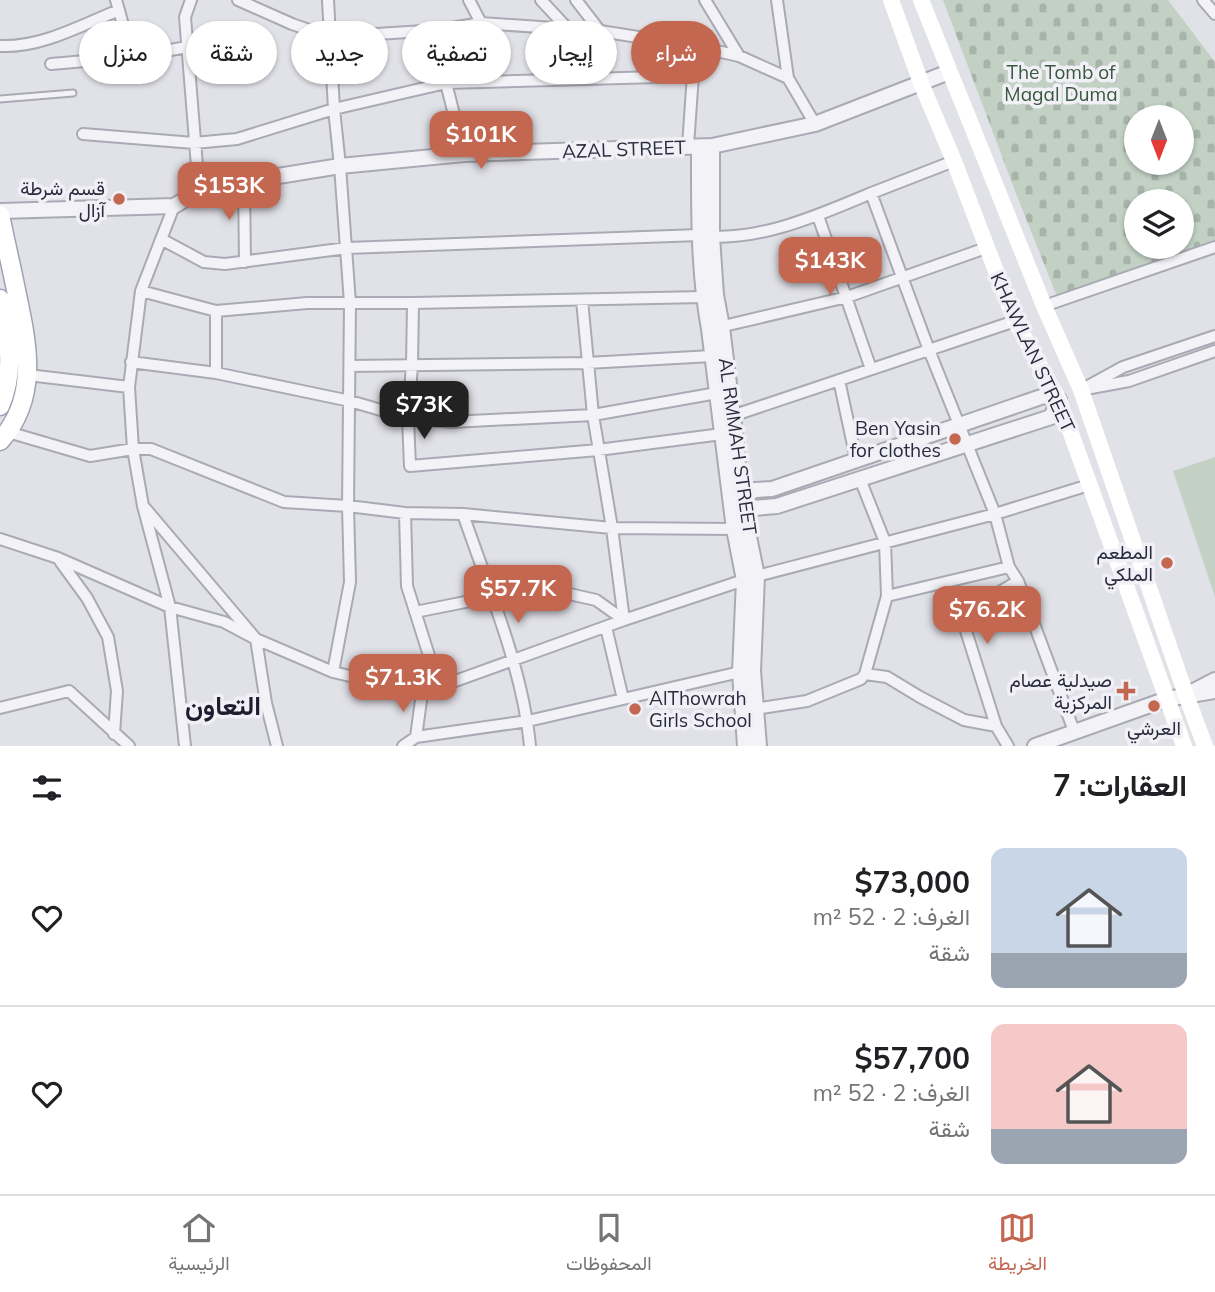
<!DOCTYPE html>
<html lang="ar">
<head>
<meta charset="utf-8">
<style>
  body { margin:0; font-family:Mulish,Vazirmatn,sans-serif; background:#f6f6f6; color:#202124; direction:rtl; height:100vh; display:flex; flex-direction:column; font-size:26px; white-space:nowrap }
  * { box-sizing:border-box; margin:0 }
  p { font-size:23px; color:#757577 }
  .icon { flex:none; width:38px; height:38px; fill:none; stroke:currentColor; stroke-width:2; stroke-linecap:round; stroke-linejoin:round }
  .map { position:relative; height:746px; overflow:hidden; direction:ltr }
  .panel { display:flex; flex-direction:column; background:#fff; flex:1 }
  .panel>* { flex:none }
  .banner { position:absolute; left:21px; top:21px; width:700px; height:63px; direction:rtl; display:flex; gap:14px }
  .needle { width:46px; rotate:180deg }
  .buttons { position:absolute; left:1124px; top:105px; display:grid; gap:14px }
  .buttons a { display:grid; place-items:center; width:70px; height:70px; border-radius:50%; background:#fff; box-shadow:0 2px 5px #0004; font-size:35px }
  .price { position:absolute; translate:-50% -60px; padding:0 16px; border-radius:14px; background:#c36750; color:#fff; font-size:23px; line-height:46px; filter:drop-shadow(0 2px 4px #0008) }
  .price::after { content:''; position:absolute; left:50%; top:42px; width:21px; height:16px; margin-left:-10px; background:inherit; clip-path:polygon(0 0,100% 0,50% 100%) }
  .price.on { background:#222; color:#fff }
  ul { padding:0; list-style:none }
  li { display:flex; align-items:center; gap:21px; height:175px; padding:0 28px }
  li+li { border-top:2px solid #e0e0e0 }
  li span { display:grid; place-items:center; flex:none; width:196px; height:140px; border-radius:14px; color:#555 }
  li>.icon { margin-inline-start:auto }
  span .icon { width:84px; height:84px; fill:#fffc; stroke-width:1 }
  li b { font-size:30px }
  h2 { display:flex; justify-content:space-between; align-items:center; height:84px; padding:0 28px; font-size:30px }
  .chip { padding:0 24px; border-radius:32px; background:#fff; box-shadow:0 2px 5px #0004; font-size:24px; line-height:63px }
  .chip.on { background:#c36750; color:#fff }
  .tab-bar { display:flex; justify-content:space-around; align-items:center; height:98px; border-top:2px solid #e0e0e0; background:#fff; font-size:19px; color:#757577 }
  .tab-bar a { display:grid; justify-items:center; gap:4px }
  .tab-bar .on { color:#c36750 }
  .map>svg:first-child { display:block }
  .grass { fill:#c2d1c4 }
  .cemetery { fill:url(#cemetery-stones); fill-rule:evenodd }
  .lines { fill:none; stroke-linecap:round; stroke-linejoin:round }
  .service-casing { stroke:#aaaab5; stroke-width:9 }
  .minor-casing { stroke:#aaaab5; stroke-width:14 }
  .tertiary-casing { stroke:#aaaab5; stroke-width:18 }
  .primary-casing { stroke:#a1a2b3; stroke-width:21 }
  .service { stroke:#f3f3f7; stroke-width:5 }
  .minor { stroke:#f3f3f7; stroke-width:10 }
  .tertiary { stroke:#f3f3f7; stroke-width:14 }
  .secondary { stroke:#fff; stroke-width:16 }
  .primary { stroke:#fff; stroke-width:18 }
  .poi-dot { fill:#c36750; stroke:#f0f0f6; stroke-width:2.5 }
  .labels { text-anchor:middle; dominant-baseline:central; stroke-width:7; stroke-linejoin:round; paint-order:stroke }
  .park-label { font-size:19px; fill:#39593e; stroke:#f0f0f6 }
  .street-label { font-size:19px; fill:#2a2b3e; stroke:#f0f0f6 }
  .poi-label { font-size:19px; fill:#2a2b3e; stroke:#f0f0f6; text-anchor:end }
  .district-label { font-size:26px; font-weight:bold; fill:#1d1d2f; stroke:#f0f0f6 }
</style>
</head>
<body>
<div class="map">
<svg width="1215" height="746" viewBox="0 0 1215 746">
  <defs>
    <pattern id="cemetery-stones" width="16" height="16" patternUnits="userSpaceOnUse" patternTransform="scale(1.75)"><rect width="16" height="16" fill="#c2d1c4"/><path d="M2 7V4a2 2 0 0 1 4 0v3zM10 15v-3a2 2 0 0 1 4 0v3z" fill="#a7b4a9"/></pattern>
  </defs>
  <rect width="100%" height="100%" fill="#e1e1e8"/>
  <path class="grass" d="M1215,457V597L1173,471Z"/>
  <path class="cemetery" d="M943,0H1168L1215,62V243L1058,299L1015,191ZM1136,117H1181V163H1136ZM1136,201H1181V247H1136Z"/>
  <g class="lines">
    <g class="service-casing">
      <path id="service" d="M0,99L73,93"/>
    </g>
    <g class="minor-casing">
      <path id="minor" d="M116,0L132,57
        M191,0L185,17L199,191
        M238,0L292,24L329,37L440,30L481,23L568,29
        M328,0L334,109L340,166L350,303L348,506L350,582L333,672
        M469,0L481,23
        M541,0L568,29L600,31L695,46L739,56L788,78L815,124
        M576,0L600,31
        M705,0L739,56
        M777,0L788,78
        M1203,0L1215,14
        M0,46C41,48 82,25 119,10
        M51,64L132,57L187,47
        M446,83L464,154
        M83,134L194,143L237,139L334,109L446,83L693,76
        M688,146L695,46
        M244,182L245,262
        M871,193L929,350L995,514L1009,567L1018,581L1074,731
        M174,206L141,291L129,387L133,449L143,506L170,607L185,746
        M818,216L871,369
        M161,239L204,262L225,264L347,248L699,235C754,244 819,215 869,194C897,183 926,172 954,161
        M141,291L216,311L307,303H413L703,297
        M582,300L593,415L612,528L624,620
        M413,303L412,365L408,418L410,466L598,450L722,434
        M1044,306L1215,247
        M216,311V373
        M715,328L847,297L986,248
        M131,362L216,373L350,401L408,418L451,422L593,415L717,393
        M350,366L587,363L712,356
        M28,375L129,387
        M839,380L856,459
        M1091,388L1129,381L1215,351
        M1081,390L1123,367L1215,336
        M726,418L1015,321
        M8,432L90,456L133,449H151L284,502L348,506L405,513L463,514L612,528L734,529
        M145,508L256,639L266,703L277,746
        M405,513L407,586L439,687
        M463,514C488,587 523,669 530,746
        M0,539L58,558L170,607L224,622L256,639L333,672L422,693L624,620L744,580
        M60,561L87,598L108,637L117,691L114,734
        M757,576L995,514L1089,485
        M887,596L1009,567
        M415,612L526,590L556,591L596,600L624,620
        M606,627L623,699
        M865,674L887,677L920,697L964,720L996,726
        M0,708L69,691L129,746
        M755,709L807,701L861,679L865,674L887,596L885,542L860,479
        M416,737L528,721L740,672
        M403,746L416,737L422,693
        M1008,746L996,726L961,615L1018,581"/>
    </g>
    <g class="tertiary-casing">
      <path id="tertiary" d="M712,146V237L716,295L722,327L735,433L741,498L757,576L753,671L759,746
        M699,147C699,208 698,269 709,329L734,529L744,580L740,672L745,746
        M0,211L174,206L199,191L272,177L340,166L464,154L712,146L815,124L949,72
        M730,495L741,498L754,508L777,506L1051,417L1059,400L1044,396L772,489L755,490L741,498
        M1190,693L1215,680
        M1035,746L1167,699L1215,691"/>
    </g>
    <g class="primary-casing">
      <path id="primary" d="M0,215C5,240 11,265 16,290C27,342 40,397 0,441
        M0,299C8,337 16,368 0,406"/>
    </g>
    <use href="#service" class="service"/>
    <use href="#minor" class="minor"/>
    <use href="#tertiary" class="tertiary"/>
    <path class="secondary" d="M891,0L921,83L954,161L1015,321L1059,400L1184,746
      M921,0L1044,306L1081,390L1186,695L1205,746"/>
    <use href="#primary" class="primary"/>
  </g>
  <g class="poi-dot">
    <circle cx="119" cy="199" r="7"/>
    <circle cx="955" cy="439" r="7"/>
    <circle cx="1167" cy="563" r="7"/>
    <path d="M1122.5 680.5h7v7h7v7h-7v7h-7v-7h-7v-7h7z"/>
    <circle cx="1154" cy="706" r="7"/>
    <circle cx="635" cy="709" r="7"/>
  </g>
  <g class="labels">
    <g class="park-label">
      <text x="1061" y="72">The Tomb of<tspan x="1061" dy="22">Magal Duma</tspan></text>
    </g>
    <g class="street-label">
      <text transform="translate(624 149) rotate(-2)">AZAL STREET</text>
      <text transform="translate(1033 352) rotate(65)">KHAWLAN STREET</text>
      <text transform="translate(738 446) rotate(82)">AL RMMAH STREET</text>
    </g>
    <g class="poi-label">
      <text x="105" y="188">قسم شرطة<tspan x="105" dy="22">آزال</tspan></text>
      <text x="941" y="428">Ben Yasin<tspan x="941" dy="22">for clothes</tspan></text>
      <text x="1153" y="552">المطعم<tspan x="1153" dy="22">الملكي</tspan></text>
      <text x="1112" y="680">صيدلية عصام<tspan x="1112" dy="22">المركزية</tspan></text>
      <text x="649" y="698" text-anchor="start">AlThowrah<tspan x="649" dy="22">Girls School</tspan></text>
      <text x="1154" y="728" text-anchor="middle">العرشي</text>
    </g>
    <g class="district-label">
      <text x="223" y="705">التعاون</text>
    </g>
  </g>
</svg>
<div class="buttons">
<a><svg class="needle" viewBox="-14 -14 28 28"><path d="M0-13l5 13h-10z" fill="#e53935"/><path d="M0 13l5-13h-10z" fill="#757577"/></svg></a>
<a><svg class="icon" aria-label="layers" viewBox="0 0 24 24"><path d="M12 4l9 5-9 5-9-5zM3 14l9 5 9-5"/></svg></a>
</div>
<b class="price" style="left:481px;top:171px">$101K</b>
<b class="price" style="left:229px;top:222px">$153K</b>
<b class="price" style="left:830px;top:297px">$143K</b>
<b class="price on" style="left:424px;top:441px">$73K</b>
<b class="price" style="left:518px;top:625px">$57.7K</b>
<b class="price" style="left:987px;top:646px">$76.2K</b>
<b class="price" style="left:403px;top:714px">$71.3K</b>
<div class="banner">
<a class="chip on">شراء</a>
<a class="chip">إيجار</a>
<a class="chip">تصفية</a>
<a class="chip">جديد</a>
<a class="chip">شقة</a>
<a class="chip">منزل</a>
</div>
</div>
<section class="panel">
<h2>العقارات: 7<svg class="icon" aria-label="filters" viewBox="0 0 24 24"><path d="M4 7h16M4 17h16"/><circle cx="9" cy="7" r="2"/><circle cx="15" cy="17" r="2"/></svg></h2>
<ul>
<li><span style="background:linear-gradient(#c9d6e8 75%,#9aa5b1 0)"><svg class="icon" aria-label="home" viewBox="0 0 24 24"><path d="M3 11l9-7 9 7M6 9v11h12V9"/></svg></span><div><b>$73,000</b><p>الغرف: 2 · 52 m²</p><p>شقة</p></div><svg class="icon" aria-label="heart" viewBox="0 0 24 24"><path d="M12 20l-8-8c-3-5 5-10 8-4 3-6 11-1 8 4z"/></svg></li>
<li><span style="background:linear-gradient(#f6c9c9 75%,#9aa5b1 0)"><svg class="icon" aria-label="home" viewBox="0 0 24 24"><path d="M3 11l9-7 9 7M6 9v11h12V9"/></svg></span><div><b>$57,700</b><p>الغرف: 2 · 52 m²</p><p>شقة</p></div><svg class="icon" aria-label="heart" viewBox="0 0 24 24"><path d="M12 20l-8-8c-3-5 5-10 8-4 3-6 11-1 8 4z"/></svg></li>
</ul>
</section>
<nav class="tab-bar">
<a class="on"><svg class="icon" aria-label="map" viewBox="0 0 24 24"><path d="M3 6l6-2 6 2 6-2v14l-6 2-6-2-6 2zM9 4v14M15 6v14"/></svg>الخريطة</a>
<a><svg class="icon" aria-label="saved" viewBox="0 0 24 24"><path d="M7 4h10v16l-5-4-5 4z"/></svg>المحفوظات</a>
<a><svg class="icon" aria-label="home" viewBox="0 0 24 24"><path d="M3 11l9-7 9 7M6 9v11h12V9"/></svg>الرئيسية</a>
</nav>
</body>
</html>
